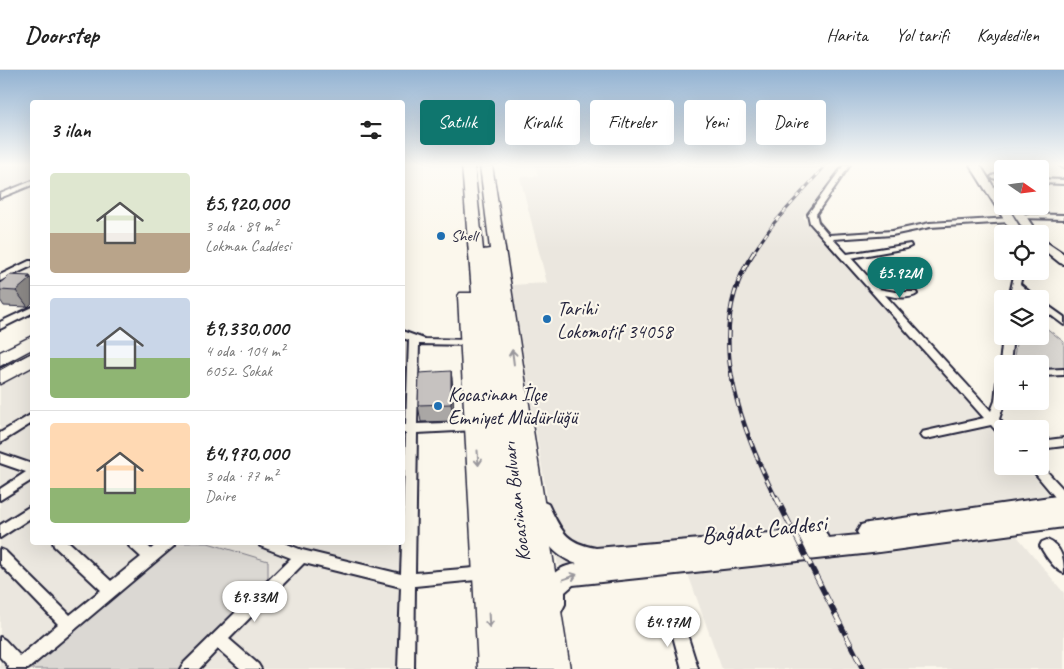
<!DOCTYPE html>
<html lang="tr">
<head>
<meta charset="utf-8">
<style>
  body { margin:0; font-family:Caveat,sans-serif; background:#f6f6f6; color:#222; height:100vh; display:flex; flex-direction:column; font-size:19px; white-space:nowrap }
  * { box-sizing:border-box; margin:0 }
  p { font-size:16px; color:#767676 }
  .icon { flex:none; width:28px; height:28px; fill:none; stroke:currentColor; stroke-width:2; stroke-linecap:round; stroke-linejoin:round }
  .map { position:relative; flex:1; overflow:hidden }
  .details { position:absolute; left:30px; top:30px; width:375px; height:445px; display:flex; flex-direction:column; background:#fff; border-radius:5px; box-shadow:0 5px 20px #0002 }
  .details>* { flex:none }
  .top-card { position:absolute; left:420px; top:30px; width:475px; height:45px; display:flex; gap:10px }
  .needle { width:32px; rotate:104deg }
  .fabs { position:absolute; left:994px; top:90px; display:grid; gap:10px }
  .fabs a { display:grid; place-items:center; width:55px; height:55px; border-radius:5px; background:#fff; box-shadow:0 5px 20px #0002; font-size:25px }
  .price { position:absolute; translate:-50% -42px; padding:0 11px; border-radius:18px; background:#fff; color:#222; font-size:16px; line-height:32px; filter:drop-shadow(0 1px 2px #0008) }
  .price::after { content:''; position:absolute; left:50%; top:30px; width:15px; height:11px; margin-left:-8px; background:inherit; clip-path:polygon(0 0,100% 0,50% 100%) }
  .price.active { background:#0f766e; color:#fff }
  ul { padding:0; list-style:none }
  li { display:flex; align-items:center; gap:15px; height:125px; padding:0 20px }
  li+li { border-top:1px solid #e0e0e0 }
  li span { display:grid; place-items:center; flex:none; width:140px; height:100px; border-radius:5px; color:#555 }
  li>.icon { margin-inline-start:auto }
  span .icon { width:60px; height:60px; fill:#fffc; stroke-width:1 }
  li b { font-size:21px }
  h2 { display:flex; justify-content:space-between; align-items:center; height:60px; padding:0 20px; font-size:21px }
  .pill { padding:0 18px; border-radius:5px; background:#fff; box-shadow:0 5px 20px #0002; font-size:18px; line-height:45px }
  .pill.active { background:#0f766e; color:#fff }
  header { display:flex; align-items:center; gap:30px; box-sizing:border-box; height:70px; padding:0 25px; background:#fff; border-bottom:1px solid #e0e0e0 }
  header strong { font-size:24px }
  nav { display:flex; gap:28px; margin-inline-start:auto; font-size:18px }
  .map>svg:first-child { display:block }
  .built { fill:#ebe7df }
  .green { fill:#dbd8d3; stroke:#7e7d87 }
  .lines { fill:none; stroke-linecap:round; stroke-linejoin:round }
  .street-casing { stroke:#22223b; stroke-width:4 }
  .secondary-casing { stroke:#22223b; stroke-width:4 }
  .primary-casing { stroke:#22223b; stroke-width:4 }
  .highway-casing { stroke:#22223b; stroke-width:3 }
  .street { fill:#fbf7ec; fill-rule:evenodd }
  .secondary { fill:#fbf7ec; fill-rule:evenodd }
  .primary { fill:#fbf7ec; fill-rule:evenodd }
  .highway { fill:#fbf7ec; fill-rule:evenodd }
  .tram { stroke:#22223b; stroke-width:1 }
  .rail-far2-casing { stroke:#22223b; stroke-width:3 }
  .rail-far1-casing { stroke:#22223b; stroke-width:4.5 }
  .rail-casing { stroke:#22223b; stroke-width:5.5 }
  .rail-far2 { stroke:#fbf7ec; stroke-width:2; stroke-dasharray:5; stroke-linecap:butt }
  .rail-far1 { stroke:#fbf7ec; stroke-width:2.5; stroke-dasharray:7; stroke-linecap:butt }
  .rail { stroke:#fbf7ec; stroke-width:4; stroke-dasharray:11; stroke-linecap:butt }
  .wall { fill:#aaa7a5; stroke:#22223b }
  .shaded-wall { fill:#8b8886; stroke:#22223b }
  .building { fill:#c6c2c0; stroke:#22223b }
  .oneway { stroke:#99979c }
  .poi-dot { fill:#1f6fb2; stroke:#fbf7ec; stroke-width:2 }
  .labels { text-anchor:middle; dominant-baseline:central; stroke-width:4.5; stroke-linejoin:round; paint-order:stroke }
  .far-poi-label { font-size:16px; fill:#22223b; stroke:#fbf7ec; text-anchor:start }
  .poi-label { font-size:20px; fill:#22223b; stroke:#fbf7ec; text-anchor:start }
  .street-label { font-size:20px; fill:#22223b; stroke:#fbf7ec }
  .near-street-label { font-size:24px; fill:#22223b; stroke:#fbf7ec }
</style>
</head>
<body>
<header>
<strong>Doorstep</strong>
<nav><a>Harita</a><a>Yol tarifi</a><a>Kaydedilen</a></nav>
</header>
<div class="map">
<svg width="1064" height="599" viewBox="0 0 1064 599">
  <rect width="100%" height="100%" fill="#fbf7ec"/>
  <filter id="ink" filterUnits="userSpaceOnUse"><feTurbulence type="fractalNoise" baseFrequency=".02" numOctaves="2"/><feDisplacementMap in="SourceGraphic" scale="10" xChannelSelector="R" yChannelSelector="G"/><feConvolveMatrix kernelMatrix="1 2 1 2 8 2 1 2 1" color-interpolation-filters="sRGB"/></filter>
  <g filter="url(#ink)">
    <path class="built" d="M0,95H32V111L0,123Z
      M535,95H844L803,147L1002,371V396H1025L1052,427L1003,449L1064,523V599H722L682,487L558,495L512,215L547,213L520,107L538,106Z
      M403,264L415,269L407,599H0V297L32,279V472H402Z"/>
    <path class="green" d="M1040,253L1064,272V300L1040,302V294H1013L1017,266H1040Z
      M177,473H208L268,491V520L188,599H28Z"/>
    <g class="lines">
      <g class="street-casing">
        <path id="street" d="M844,95H850L816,144L818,152L829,165L892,161L930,153L1010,148L1014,150L1010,152L930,157L892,165L833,169L847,184L910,174L911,176L907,178L851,188L879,219L895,222H916L917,224C909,230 894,227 885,225L991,341L995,331L997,312L998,309H1002V331H1005L999,349L1007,359H1002V364L998,363L991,355L926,369L922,368L920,365L922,362L984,348L810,153L808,144Z
          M1059,95H1064V98Z
          M994,105L1002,106V110L992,108L991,107Z
          M1040,109L1064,110V114L1040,113Z
          M32,111V115L0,128V124Z
          M1016,144L1064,145V149L1019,148H1016Z
          M29,191H32V196L0,211V205Z
          M1015,201H1023L1020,214L1038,229H1028L1019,221L1017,229H1009Z
          M1040,230L1064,247V255L1040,237Z
          M32,237V243L0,259V252Z
          M402,261L424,269L473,270L475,272L470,275L419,274L417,354L476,352L480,353L482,356L480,359L476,360L417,363L415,503L486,497L491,498L493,503L491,508L486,509L415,516L414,599H398L401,517L304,493L229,569L258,594L261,599H241L218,579L199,599H180L183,594L291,488L260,476L259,472H282L302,480L401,504L406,363H402V355H406L409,270L402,268Z
          M1003,266H1013L1010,294H1002V297L1000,294Z
          M1064,299V305L1040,306V300Z
          M32,344V353L0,373V363Z
          M1064,368V376L1040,379V371Z
          M0,383L32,394V410L0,430V419L26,402L0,393Z
          M1040,394L1064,420V434L1060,433L1029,396H1040Z
          M32,435V447L0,468V455Z
          M1047,470C1062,476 1064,490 1064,503C1055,500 1045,485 1040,476L1042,472Z
          M53,472H69L111,511L141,487L129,476L128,472H144L151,479L159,472H175L174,476L28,599H8L9,597L0,587V567L5,570L20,586L58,554L0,494V479L5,481L70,545L101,520L54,476Z
          M675,541L680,543L682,548L698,599H682L668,548L670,543Z"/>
      </g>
      <g class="secondary-casing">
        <path id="secondary" d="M970,95H980L1002,130V136H1007L1024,164H1013Z
          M1008,136H1019L1038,164H1027Z
          M1040,168L1064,184V194L1060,193L1040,177Z"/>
      </g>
      <g class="primary-casing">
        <path id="primary" d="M1064,425V457L872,483L573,515L565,522V534L561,542L553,545L545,542C535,518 553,496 577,494C550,485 541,465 531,440L534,434L541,431L548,434C561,460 565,473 596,478L817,459L825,461L828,468L859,465L857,462L861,455L868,453Z"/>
      </g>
      <g class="highway-casing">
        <path id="highway" d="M462,95H474L483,180L490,179L480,95H492L570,599H478L458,226L460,223H472Z
          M32,266V279L0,296V282Z
          M32,283V297L0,314V299Z"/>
      </g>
      <use href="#street" class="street"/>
      <use href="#secondary" class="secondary"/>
      <use href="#primary" class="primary"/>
      <use href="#highway" class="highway"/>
      <path class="tram" d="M0,300L32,282"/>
      <g class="rail-far2-casing">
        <path id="rail-far2" d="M753,183L774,153L826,95"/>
      </g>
      <g class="rail-far1-casing">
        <path id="rail-far1" d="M754,182C702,259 739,354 776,429"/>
      </g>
      <g class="rail-casing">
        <path id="rail" d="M776,427L863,599"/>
      </g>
      <use href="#rail-far2" class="rail-far2"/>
      <use href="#rail-far1" class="rail-far1"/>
      <use href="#rail" class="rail"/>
    </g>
    <path class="wall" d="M10,205L28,237L4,236L0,230V213Z
      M451,301L453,318L454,351L421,352L418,335Z"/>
    <path class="shaded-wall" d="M30,206L32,209V233L28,237L16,221Z
      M451,301L453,318L454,351L451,334Z"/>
    <path class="building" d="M10,205L30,206L27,208H31L16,221L0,220V213Z
      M451,301V334L418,335L419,303Z"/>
    <defs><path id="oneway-shaft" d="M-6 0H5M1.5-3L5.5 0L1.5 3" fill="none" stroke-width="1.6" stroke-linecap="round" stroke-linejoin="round" transform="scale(1.25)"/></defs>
    <g class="oneway">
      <use href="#oneway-shaft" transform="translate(513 287) rotate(-97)"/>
      <use href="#oneway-shaft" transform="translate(478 388) rotate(86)"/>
      <use href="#oneway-shaft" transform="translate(570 507) rotate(-19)"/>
      <use href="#oneway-shaft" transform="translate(489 550) rotate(87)"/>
    </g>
  </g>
  <linearGradient id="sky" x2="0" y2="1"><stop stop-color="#92b2d2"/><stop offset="0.53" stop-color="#fdfbf6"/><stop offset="1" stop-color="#fdfbf6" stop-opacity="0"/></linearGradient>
  <rect width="1064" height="179" fill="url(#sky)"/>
  <g class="poi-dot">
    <circle cx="441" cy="166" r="5"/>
    <circle cx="547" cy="249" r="5"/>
    <circle cx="438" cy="336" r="5"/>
  </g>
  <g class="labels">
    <g class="far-poi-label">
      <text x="451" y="166">Shell</text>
    </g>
    <g class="poi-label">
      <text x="557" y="238">Tarihi<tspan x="557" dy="23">Lokomotif 34058</tspan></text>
      <text x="448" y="324">Kocasinan İlçe<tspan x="448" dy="23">Emniyet Müdürlüğü</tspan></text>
    </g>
    <g class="street-label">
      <text transform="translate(516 432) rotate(-97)">Kocasinan Bulvarı</text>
    </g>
    <g class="near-street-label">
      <text transform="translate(764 459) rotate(-6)">Bağdat Caddesi</text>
    </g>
  </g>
</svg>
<div class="fabs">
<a><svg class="needle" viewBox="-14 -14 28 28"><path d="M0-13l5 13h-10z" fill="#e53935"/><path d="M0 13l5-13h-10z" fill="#767676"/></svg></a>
<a><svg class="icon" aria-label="locate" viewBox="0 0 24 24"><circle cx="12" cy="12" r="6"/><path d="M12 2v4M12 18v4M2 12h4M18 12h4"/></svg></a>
<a><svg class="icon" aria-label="layers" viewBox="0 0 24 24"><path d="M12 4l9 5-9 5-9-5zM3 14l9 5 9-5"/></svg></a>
<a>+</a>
<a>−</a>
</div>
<b class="price active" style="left:900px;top:229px">₺5.92M</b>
<b class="price" style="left:255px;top:553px">₺9.33M</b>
<b class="price" style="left:668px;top:578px">₺4.97M</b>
<div class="top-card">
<a class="pill active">Satılık</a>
<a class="pill">Kiralık</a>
<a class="pill">Filtreler</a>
<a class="pill">Yeni</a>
<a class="pill">Daire</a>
</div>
<section class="details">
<h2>3 ilan<svg class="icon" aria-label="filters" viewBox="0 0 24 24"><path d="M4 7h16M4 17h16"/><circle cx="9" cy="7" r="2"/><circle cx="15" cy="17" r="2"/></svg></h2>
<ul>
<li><span style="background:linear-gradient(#dfe7d0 60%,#b9a48a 0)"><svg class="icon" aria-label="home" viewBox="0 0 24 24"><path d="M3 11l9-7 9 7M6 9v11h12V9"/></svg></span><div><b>₺5,920,000</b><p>3 oda · 89 m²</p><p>Lokman Caddesi</p></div></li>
<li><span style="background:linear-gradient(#c9d6e8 60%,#8fb573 0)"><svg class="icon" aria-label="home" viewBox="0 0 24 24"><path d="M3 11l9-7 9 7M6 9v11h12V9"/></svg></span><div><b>₺9,330,000</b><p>4 oda · 104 m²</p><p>6052. Sokak</p></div></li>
<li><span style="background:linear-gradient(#ffd9b3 65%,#8fb573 0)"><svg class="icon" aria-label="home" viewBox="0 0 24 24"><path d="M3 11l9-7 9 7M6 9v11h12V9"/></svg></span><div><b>₺4,970,000</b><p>3 oda · 77 m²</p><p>Daire</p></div></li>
</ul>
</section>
</div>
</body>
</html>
